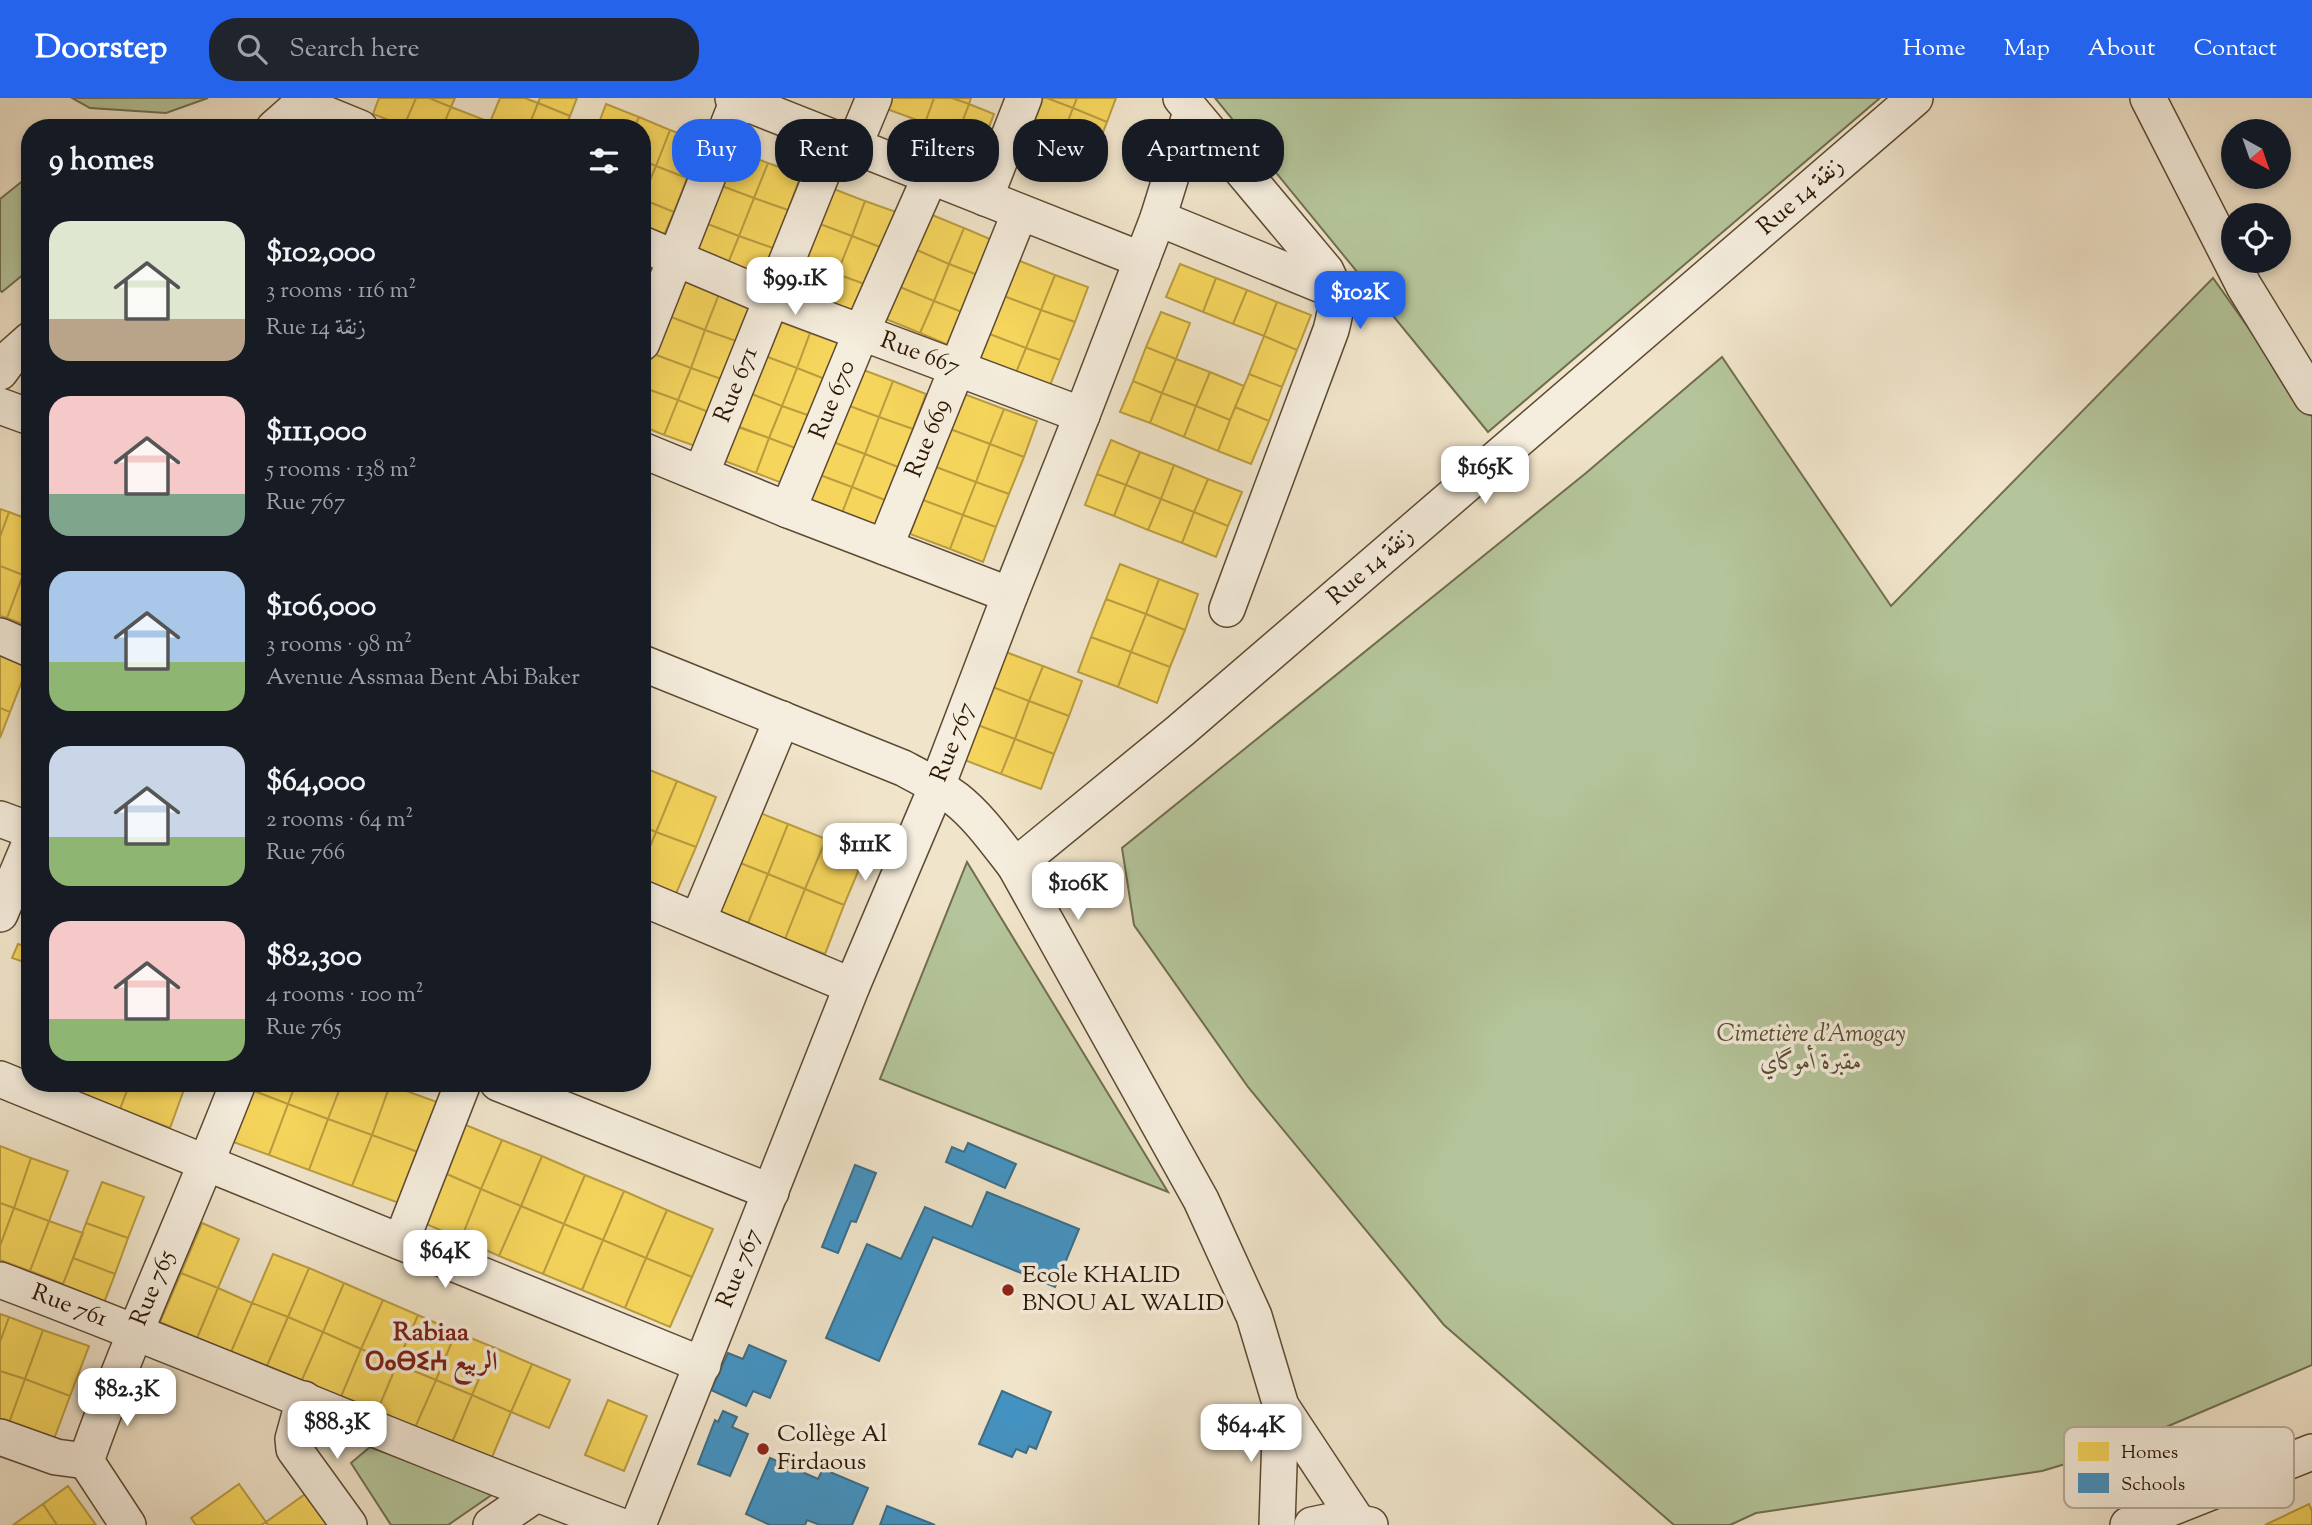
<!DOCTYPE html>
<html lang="en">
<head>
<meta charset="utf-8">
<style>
  body { margin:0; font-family:"Sorts Mill Goudy",Amiri,"Noto Sans Tifinagh",serif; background:#20242c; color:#f1f3f6; height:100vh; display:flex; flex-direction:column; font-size:26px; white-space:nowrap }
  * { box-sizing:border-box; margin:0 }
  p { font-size:23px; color:#9ea1a6 }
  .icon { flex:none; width:38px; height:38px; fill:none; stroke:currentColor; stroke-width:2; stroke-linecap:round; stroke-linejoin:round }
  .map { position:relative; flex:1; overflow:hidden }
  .drawer { position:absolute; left:21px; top:21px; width:630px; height:973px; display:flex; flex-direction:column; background:#171b24; border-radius:28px; box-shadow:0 4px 10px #0003 }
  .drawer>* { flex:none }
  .top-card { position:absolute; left:672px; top:21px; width:665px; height:63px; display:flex; gap:14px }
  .needle { width:46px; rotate:140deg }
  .controls { position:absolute; left:2221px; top:21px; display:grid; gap:14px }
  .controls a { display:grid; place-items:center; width:70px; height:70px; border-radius:50%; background:#171b24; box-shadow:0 4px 10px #0003; font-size:35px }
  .price { position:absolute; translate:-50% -60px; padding:0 16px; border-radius:14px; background:#fff; color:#222; font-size:23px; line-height:46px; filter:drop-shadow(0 2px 4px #0008) }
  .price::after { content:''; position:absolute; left:50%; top:42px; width:21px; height:16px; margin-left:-10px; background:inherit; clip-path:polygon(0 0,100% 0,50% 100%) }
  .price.current { background:#2563eb; color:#fff }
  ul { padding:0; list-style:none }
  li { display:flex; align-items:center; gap:21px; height:175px; padding:0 28px }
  li span { display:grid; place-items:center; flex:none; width:196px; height:140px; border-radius:21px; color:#555 }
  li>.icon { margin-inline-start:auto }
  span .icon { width:84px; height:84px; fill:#fffc; stroke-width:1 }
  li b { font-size:30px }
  h2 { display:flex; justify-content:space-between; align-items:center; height:84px; padding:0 28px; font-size:30px }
  .chip { padding:0 24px; border-radius:28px; background:#171b24; box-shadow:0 4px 10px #0003; font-size:24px; line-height:63px }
  .chip.current { background:#2563eb; color:#fff }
  header { display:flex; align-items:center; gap:42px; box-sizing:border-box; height:98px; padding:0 35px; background:#2563eb; color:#fff }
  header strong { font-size:33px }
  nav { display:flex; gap:38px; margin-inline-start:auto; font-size:24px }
  .search { width:490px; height:63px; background:#20242c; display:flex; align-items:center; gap:18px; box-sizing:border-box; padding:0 24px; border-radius:28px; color:#9ea1a6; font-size:26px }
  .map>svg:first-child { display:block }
  .green { fill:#b5c59b; stroke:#706e4e; stroke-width:2 }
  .homes { fill:#f6d55c; stroke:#b99c40; stroke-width:2 }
  .schools { fill:#4393c3; stroke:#3c6e88; stroke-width:2 }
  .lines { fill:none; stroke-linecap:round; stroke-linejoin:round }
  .street-casing { stroke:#5d4a32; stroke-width:38 }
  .street { stroke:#f5eddd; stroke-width:35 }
  .poi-dot { fill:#8f2418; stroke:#f5eddd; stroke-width:2.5 }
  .labels { text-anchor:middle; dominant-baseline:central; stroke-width:7; stroke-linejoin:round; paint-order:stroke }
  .street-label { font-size:24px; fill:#2c1700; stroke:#f5eddd }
  .park-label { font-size:24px; font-style:italic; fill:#554b2e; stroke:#f5eddd }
  .poi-label { font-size:24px; fill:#2c1700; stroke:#f5eddd; text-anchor:start }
  .neighbourhood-label { font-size:26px; font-weight:bold; fill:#7a1f14; stroke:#f5eddd }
  .key { fill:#f5eddd; stroke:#b9ad9b; stroke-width:2 }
  .key-label { font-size:19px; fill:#2c1700 }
</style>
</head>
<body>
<header>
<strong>Doorstep</strong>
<div class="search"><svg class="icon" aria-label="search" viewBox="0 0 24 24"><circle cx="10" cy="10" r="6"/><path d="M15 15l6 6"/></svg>Search here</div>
<nav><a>Home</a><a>Map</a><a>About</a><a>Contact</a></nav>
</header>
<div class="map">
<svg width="2312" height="1427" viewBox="0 0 2312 1427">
  <rect width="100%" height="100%" fill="#f0e4ca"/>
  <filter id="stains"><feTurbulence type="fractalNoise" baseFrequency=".00286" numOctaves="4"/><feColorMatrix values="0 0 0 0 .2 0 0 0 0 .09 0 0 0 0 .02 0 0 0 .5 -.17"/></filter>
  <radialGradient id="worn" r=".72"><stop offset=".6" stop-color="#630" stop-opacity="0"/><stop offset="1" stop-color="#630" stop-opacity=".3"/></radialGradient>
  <path class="green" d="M72,0H208L166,15L90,10Z
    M1215,0H1880L1488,334Z
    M30,77V171L2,194L0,192V101Z
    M2213,180L2312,319V1267L2112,1352L2042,1373L1756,1415L1730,1427H1674L1444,1227L1248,989L1134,827L1122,750L1586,375L1722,259L1891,508Z
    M967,764L1168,1094L880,981Z
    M370,1349L493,1396L448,1427H391L351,1365Z"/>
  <path class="homes" d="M379,0H416L404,28L373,16Z
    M416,0H429L451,9L442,30L404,28Z
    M429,0H455L451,9Z
    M500,0H525L538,5L528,30H502L490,24Z
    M540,0H577L570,18L538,5Z
    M888,0H934L925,25L884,10Z
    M934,0H952L969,6L957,38L925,25Z
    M952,0H971L969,6Z
    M1037,0H1047L1073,10L1064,33L1029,19Z
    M1047,0H1077L1073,10Z
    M1077,0H1116L1107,24L1073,10Z
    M538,5L570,18L565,30H528Z
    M606,6L639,19L634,30H597Z
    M969,6L994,16L982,47L957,38Z
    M451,9L490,24L488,30H442Z
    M1073,10L1107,24L1086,77L1052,64Z
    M639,19L670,32L656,68L642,62V30H634Z
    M1029,19L1064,33L1052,64L1017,50Z
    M670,32L702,44L687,80L656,68Z
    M728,50L768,65L754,100L714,85Z
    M642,62L656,68L642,100Z
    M768,65L801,77L788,112L754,100Z
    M656,68L687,80L674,114L642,101Z
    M714,85L754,100L739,138L700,123Z
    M826,88L865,103L852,138L812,123Z
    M754,100L788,112L773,150L739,138Z
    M642,101L674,114L662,142L642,134Z
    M865,103L899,115L885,151L852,138Z
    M925,114L964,130L949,166L910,149Z
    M700,123L739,138L726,170L687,155Z
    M812,123L852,138L837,176L797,161Z
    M964,130L997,144L983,179L949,166Z
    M739,138L773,150L760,183L726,170Z
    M852,138L885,151L870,188L837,176Z
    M910,149L949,166L934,203L895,187Z
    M797,161L837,176L824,208L784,193Z
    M1015,161L1055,177L1041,212L1001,197Z
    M642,166L652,170L642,197Z
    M949,166L983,179L967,216L934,203Z
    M1180,166L1216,180L1203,214L1166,199Z
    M837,176L870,188L857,221L824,208Z
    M1055,177L1088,189L1075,224L1041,212Z
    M1216,180L1247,192L1233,226L1203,214Z
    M679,181L719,196L705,232L666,217Z
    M895,187L934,203L920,235L881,219Z
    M1247,192L1277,204L1264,238L1233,226Z
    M719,196L753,209L739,244L705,232Z
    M1001,197L1041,212L1026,250L987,235Z
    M934,203L967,216L953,249L920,235Z
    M1277,204L1311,217L1297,252L1264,238Z
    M1041,212L1075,224L1060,262L1026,250Z
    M1161,214L1190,225L1176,261L1146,249Z
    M666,217L705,232L691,270L651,255Z
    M770,220L810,235L797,270L757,255Z
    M705,232L739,244L724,282L691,270Z
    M810,235L843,247L830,283L797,270Z
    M987,235L1026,250L1013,282L974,267Z
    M1264,238L1297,252L1282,289L1249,276Z
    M1146,249L1176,261L1162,295L1133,283Z
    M1026,250L1060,262L1047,295L1013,282Z
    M651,255L691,270L678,302L642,289V276Z
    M757,255L797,270L782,308L742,292Z
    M1176,261L1210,274L1196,308L1162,295Z
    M853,268L893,283L879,319L839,304Z
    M691,270L724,282L711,315L678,302Z
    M797,270L830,283L816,320L782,308Z
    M1210,274L1244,288L1230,322L1196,308Z
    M1249,276L1282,289L1269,323L1235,309Z
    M893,283L926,296L913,331L879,319Z
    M1133,283L1162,295L1150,325L1120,314Z
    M642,289L678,302L664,337L642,328Z
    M742,292L782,308L769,340L729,325Z
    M1162,295L1196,308L1184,339L1150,325Z
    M964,296L1004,311L990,346L950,331Z
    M678,302L711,315L698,349L664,337Z
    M839,304L879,319L865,356L825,341Z
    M782,308L816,320L803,353L769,340Z
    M1196,308L1230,322L1218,353L1184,339Z
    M1235,309L1269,323L1251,366L1218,353Z
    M1004,311L1037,323L1024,359L990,346Z
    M879,319L913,331L898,369L865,356Z
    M729,326L769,340L756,375L717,360Z
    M950,331L990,346L976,384L936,369Z
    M769,340L803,353L790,388L756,375Z
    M825,341L865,356L852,389L812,374Z
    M1111,342L1140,354L1126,387L1097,376Z
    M990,346L1024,359L1009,396L976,384Z
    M1140,354L1174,367L1161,401L1126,387Z
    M865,356L898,369L885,402L852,389Z
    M1174,367L1208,381L1194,414L1161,401Z
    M936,369L976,384L963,417L923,402Z
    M812,374L852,389L839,423L799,408Z
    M1097,376L1126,387L1114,418L1085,407Z
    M1208,381L1242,394L1228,428L1194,414Z
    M976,384L1009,396L996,429L963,417Z
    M1126,387L1161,401L1148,432L1114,418Z
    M852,389L885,402L872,436L839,423Z
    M1161,401L1194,414L1182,445L1148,432Z
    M923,402L963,417L950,451L910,436Z
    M0,411L9,414L0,439Z
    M9,414L30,422V460L23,477L0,468V439Z
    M1194,414L1228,428L1216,459L1182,445Z
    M963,417L996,429L983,464L950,451Z
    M30,460V479L23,477Z
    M1120,466L1159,481L1146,516L1106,501Z
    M0,468L23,477L7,520L0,518Z
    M23,477L30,479V529L7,520Z
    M1159,481L1198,496L1185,532L1146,516Z
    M1106,501L1146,516L1131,554L1091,539Z
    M1146,516L1185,532L1170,569L1131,554Z
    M1091,539L1131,554L1118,589L1078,574Z
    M1003,553L1043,568L1029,603L990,588Z
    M1131,554L1170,569L1157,605L1118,589Z
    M0,555L29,565L10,614L0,610Z
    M1043,568L1082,583L1069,618L1029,603Z
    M990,588L1029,603L1015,641L975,626Z
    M1029,603L1069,618L1054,656L1015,641Z
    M0,610L10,614L0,640Z
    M975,626L1015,641L1001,676L962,661Z
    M1015,641L1054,656L1041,691L1001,676Z
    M642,669L677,683L656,734L642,728Z
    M677,683L716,699L696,749L656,734Z
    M750,711L788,726L768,776L730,761Z
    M788,726L826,741L805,791L768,776Z
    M642,728L656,734L642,768Z
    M656,734L696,749L675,798L642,785V768Z
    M826,741L865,757L844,807L805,791Z
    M730,761L768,776L748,825L710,810Z
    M768,776L805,791L785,841L748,825Z
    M805,791L844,807L825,856L785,841Z
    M18,846L30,850V866L12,860Z
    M72,985H130L120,1011L69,992Z
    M130,985L186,986L170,1030L120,1011Z
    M246,985H296L288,1006L244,989Z
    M296,985H342L328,1021L288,1006Z
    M342,985H385L390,987L372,1037L328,1021Z
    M390,987L437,1004L418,1054L372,1037Z
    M244,989L288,1006L269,1057L225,1041Z
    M288,1006L328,1021L309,1072L269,1057Z
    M328,1021L372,1037L352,1088L309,1072Z
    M461,1025L502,1042L481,1091L440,1073Z
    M372,1037L418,1054L399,1105L352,1088Z
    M502,1042L542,1058L521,1108L481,1091Z
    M0,1048L31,1060L14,1110L0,1105Z
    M542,1058L585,1077L564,1126L521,1108Z
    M31,1060L68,1073L49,1123L14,1110Z
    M440,1073L481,1091L461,1141L419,1123Z
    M585,1077L624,1093L603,1142L564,1126Z
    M102,1084L144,1099L128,1140L86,1125Z
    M481,1091L521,1108L499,1158L461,1141Z
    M624,1093L667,1112L646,1160L603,1142Z
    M0,1105L14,1110L0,1148Z
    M521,1108L564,1126L543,1176L499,1158Z
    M14,1110L49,1123L30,1173L0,1162V1148Z
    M667,1112L713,1131L692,1179L646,1160Z
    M49,1123L83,1135L63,1186L30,1173Z
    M86,1125L128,1140L115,1176L73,1160Z
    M202,1125L239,1141L218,1190L181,1175Z
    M564,1126L603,1142L582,1192L543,1176Z
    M603,1142L646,1160L625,1210L582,1192Z
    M273,1156L309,1170L288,1219L252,1205Z
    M73,1160L115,1176L102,1210L60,1194Z
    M646,1160L692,1179L670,1229L625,1210Z
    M309,1170L344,1185L323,1234L288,1219Z
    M181,1175L218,1190L197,1240L160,1224Z
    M344,1185L383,1202L361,1251L323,1234Z
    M218,1190L252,1205L231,1254L197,1240Z
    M383,1202L418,1217L397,1266L361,1251Z
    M252,1205L288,1219L266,1270L231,1254Z
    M0,1216L9,1219L0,1244Z
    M418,1217L456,1234L436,1282L397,1266Z
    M9,1219L43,1232L25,1281L0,1273V1244Z
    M288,1219L323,1234L301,1284L266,1270Z
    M43,1232L89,1248L70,1298L25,1281Z
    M323,1234L361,1251L340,1301L301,1284Z
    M456,1234L493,1249L472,1297L436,1282Z
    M493,1249L532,1266L511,1314L472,1297Z
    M361,1251L397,1266L376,1316L340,1301Z
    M397,1266L436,1282L414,1332L376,1316Z
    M532,1266L570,1282L549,1330L511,1314Z
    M0,1273L25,1281L6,1333L0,1330Z
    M25,1281L70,1298L51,1349L6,1333Z
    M436,1282L472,1297L451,1347L414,1332Z
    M472,1297L511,1314L490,1364L451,1347Z
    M608,1302L647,1318L624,1373L585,1357Z
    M239,1386L266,1424L261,1427H196L191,1420Z
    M68,1388L96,1427H57L43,1406Z
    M311,1392L336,1427H268L266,1424Z
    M43,1406L57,1427H13Z
    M2309,1406L2312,1413V1427H2265Z"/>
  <path class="schools" d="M968,1045L1016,1066L1005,1090L946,1064L952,1049L964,1054Z
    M855,1067L876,1075L856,1124L851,1123L838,1155L822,1149Z
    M987,1094L1079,1131L1055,1189L933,1139L879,1263L826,1240L867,1146L901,1161L925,1109L972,1129Z
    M749,1247L786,1263L770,1300L753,1293L746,1308L711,1292L728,1255L743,1261Z
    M1002,1293L1051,1314L1036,1351L1029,1348L1026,1355L1016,1351L1012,1359L979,1346Z
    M723,1313L737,1319L732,1329L748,1336L730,1378L698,1366L715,1322L718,1324Z
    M770,1360L818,1381L823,1371L868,1390L852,1427H820L807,1422L805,1427H770L746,1416Z
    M887,1408L935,1427H880Z"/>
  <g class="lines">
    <g class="street-casing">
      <g id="street">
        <path d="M733,0L1142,162"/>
        <path d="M1181,0L1326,173C1338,197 1338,206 1331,232L1227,511"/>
        <path d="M2148,0L2244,188L2312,299"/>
        <path d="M301,6L360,30"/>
        <path d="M274,30L308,0"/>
        <path d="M854,48L874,0"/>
        <path d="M985,100L1024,0"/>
        <path d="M1158,120L1336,193"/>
        <path id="s1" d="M642,146L772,201L1082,317"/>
        <path d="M642,245L738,2"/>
        <path d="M0,274L11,259L30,242"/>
        <path d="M0,308L30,319"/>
        <path d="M642,352L788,412L1010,497"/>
        <path id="s2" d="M701,376L836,41"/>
        <path id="s3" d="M788,412L861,235L930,79"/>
        <path id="s4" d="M885,449L1020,114"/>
        <path d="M0,538L30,551"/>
        <path d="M642,565L903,670C922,680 940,689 956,701C979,719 997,745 1015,768L1201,1102L1254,1218L1281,1308L1357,1423"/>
        <path d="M0,721L30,732"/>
        <path d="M1015,768L1180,633L1915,0"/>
        <path d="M642,800L852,888"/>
        <path d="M0,816L30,745"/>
        <path d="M698,822L782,621"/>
        <path d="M0,981L703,1267"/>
        <path d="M498,985L771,1094"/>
        <path d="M401,1144L463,985"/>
        <path id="s5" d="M0,1182C208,1260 411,1349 618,1427"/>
        <path d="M304,1301L293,1341L294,1351L349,1427"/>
        <path d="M0,1339L56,1359L86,1363"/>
        <path id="s6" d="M128,1427L86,1363C131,1235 189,1112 238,985"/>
        <path d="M491,1427L536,1396"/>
        <path id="s7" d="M638,1427L852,888L937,688L1010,497L1082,317L1158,120L1191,14"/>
        <path d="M1277,1427L1281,1308"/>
        <path d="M1312,1427L1341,1421L1370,1427"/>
        <path d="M2128,1427L2312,1354"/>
      </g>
    </g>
    <use href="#street" class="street"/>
  </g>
  <g class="poi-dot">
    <circle cx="1008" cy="1192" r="7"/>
    <circle cx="763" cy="1351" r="7"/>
  </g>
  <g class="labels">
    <g class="street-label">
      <text transform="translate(1801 99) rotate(-41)">Rue 14 زنقة</text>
      <text stroke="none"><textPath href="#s1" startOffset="299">Rue 667</textPath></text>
      <text stroke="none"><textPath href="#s2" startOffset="96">Rue 671</textPath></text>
      <text stroke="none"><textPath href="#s3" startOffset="119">Rue 670</textPath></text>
      <text stroke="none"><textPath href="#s4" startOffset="117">Rue 669</textPath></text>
      <text transform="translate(1371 469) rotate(-41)">Rue 14 زنقة</text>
      <text stroke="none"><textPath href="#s7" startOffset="844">Rue 767</textPath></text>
      <text stroke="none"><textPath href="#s7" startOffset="276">Rue 767</textPath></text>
      <text stroke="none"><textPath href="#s6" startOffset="262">Rue 765</textPath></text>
      <text stroke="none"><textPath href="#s5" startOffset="74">Rue 761</textPath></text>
    </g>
    <g class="park-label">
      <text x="1811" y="937">Cimetière d'Amogay<tspan x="1811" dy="28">مقبرة أموگاي</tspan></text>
    </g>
    <g class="poi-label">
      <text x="1022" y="1178">Ecole KHALID<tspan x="1022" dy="28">BNOU AL WALID</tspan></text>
      <text x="777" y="1337">Collège Al<tspan x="777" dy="28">Firdaous</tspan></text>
    </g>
    <g class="neighbourhood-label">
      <text x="431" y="1235">Rabiaa<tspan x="431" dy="30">ⵔⴰⴱⵉⵄ الربيع</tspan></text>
    </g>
  </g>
  <rect x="2064" y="1329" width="230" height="81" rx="10" class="key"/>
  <rect x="2078" y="1344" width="31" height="19" fill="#f6d55c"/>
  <rect x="2078" y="1375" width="31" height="20" fill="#4393c3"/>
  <g class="key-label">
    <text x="2121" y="1360">Homes</text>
    <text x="2121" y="1392">Schools</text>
  </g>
  <rect width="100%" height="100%" filter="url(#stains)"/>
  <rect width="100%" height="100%" fill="url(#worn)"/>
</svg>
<div class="controls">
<a><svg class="needle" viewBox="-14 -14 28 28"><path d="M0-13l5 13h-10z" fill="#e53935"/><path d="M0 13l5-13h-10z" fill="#9ea1a6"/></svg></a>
<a><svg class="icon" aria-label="locate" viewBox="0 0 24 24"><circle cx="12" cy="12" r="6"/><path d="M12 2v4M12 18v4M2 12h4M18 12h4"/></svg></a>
</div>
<b class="price" style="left:795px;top:219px">$99.1K</b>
<b class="price current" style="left:1360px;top:233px">$102K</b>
<b class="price" style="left:1485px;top:408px">$165K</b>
<b class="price" style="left:865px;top:785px">$111K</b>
<b class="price" style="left:1078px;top:824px">$106K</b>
<b class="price" style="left:445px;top:1192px">$64K</b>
<b class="price" style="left:127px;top:1330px">$82.3K</b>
<b class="price" style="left:337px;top:1363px">$88.3K</b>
<b class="price" style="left:1251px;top:1366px">$64.4K</b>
<div class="top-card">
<a class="chip current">Buy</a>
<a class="chip">Rent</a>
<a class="chip">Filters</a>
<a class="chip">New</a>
<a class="chip">Apartment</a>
</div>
<section class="drawer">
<h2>9 homes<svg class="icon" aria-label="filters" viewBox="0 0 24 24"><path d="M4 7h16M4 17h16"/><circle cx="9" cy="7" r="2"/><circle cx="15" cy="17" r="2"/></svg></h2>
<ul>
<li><span style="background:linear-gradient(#dfe7d0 70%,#b9a48a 0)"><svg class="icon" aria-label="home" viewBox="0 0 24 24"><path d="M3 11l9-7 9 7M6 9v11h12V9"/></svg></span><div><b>$102,000</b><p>3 rooms · 116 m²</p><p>Rue 14 زنقة</p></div></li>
<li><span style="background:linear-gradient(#f6c9c9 70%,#7fa58c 0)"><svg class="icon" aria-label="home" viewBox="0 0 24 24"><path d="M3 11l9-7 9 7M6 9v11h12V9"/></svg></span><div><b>$111,000</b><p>5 rooms · 138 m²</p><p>Rue 767</p></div></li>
<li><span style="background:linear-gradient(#a9c7e8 65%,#8fb573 0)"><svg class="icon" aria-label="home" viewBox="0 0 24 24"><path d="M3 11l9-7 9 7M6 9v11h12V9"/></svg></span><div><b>$106,000</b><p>3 rooms · 98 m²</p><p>Avenue Assmaa Bent Abi Baker</p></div></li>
<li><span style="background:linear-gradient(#c9d6e8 65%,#8fb573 0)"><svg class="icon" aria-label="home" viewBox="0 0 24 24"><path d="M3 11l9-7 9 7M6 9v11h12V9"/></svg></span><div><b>$64,000</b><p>2 rooms · 64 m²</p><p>Rue 766</p></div></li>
<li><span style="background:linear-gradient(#f6c9c9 70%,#8fb573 0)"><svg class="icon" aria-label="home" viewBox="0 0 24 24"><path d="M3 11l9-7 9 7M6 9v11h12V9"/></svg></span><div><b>$82,300</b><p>4 rooms · 100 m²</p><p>Rue 765</p></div></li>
</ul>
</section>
</div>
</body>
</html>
